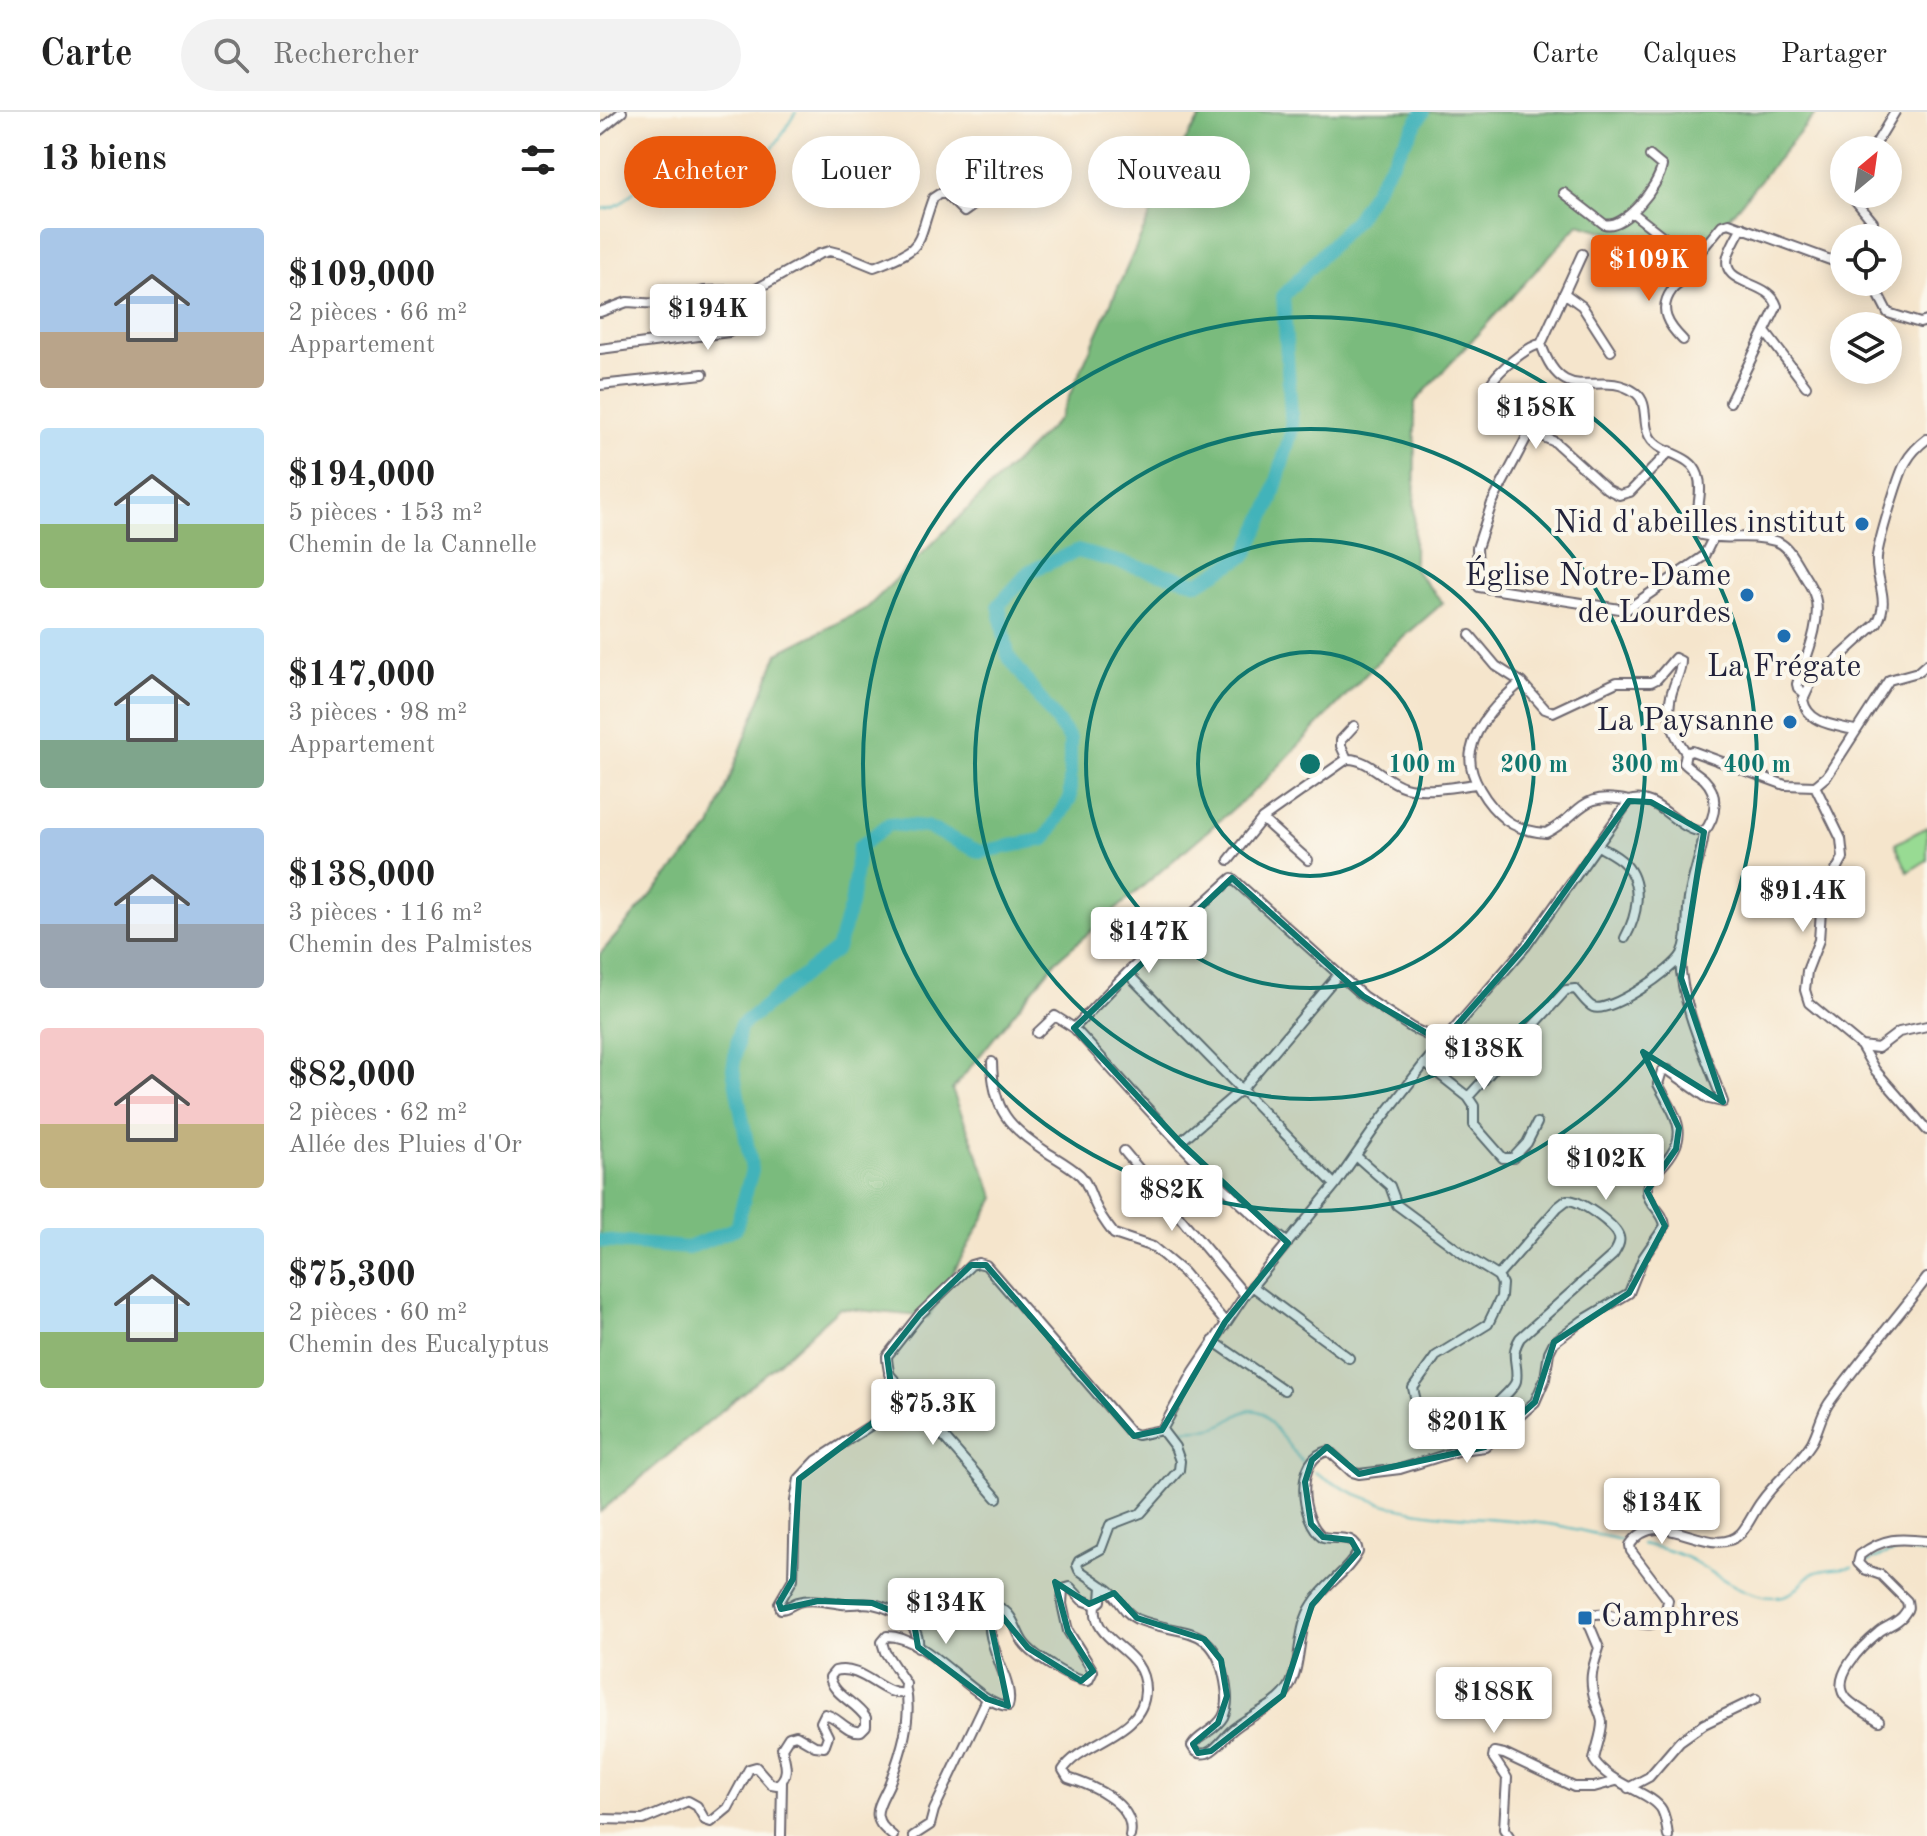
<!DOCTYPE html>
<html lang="fr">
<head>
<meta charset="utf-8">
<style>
  body { margin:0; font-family:"Old Standard TT",serif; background:#f2f2f2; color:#222; height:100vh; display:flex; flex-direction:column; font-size:30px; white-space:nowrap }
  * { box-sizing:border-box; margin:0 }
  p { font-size:26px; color:#767676 }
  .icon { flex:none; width:44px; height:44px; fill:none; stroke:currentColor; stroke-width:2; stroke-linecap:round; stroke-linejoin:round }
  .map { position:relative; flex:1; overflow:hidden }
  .sheet { display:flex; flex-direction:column; background:#fff; width:600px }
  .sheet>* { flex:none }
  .banner { position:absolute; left:24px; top:24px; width:760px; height:72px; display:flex; gap:16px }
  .needle { width:52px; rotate:29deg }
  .buttons { position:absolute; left:1230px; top:24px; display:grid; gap:16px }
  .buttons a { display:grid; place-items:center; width:72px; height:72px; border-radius:50%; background:#fff; box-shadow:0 4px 20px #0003; font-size:40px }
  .price { position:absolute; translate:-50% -68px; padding:0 18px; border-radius:8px; background:#fff; color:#222; font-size:26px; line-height:52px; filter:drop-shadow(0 2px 4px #0008) }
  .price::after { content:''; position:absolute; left:50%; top:48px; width:24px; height:18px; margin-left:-12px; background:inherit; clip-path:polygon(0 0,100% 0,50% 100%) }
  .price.selected { background:#ea580c; color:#fff }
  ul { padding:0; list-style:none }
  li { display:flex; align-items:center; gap:24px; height:200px; padding:0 40px }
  li span { display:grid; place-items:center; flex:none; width:224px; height:160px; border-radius:8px; color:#555 }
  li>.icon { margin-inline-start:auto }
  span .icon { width:96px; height:96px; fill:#fffc; stroke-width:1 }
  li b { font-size:34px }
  h2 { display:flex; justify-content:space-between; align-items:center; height:96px; padding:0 40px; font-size:34px }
  .pill { padding:0 28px; border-radius:36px; background:#fff; box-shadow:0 4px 20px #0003; font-size:28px; line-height:72px }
  .pill.selected { background:#ea580c; color:#fff }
  header { display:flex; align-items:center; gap:48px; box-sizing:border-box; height:112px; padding:0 40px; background:#fff; border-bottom:2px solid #e0e0e0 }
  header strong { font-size:38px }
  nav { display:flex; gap:44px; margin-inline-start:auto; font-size:28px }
  .search { width:560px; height:72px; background:#f2f2f2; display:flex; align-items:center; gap:20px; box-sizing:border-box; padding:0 28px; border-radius:44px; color:#767676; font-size:30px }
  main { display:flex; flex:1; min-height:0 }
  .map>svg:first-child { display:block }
  .green { fill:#98db93; stroke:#5d7e67; stroke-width:2 }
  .forest { fill:#7abb7d; stroke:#4e6e5c; stroke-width:2 }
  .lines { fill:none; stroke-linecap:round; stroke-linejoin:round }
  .stream { stroke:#43b3ba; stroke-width:2 }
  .river { stroke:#43b3ba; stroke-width:14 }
  .minor-casing { stroke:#6c666e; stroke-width:12 }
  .minor { stroke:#fff; stroke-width:8 }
  .marked { fill:#0f766e; fill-opacity:0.2; stroke:#0f766e; stroke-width:6; stroke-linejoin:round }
  .ring { fill:none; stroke:#0f766e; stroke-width:4 }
  .poi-dot { fill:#1f6fb2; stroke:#fbf7ec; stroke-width:3 }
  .labels { text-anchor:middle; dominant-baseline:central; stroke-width:8; stroke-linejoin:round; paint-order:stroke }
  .poi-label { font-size:32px; fill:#22223b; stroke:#fbf7ec; text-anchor:end }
  .centre { fill:#0f766e; stroke:#fbf7ec; stroke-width:4 }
  .ring-label { font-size:24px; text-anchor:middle; font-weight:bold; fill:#0f766e; stroke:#fbf7ec; stroke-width:8; stroke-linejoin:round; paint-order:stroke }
</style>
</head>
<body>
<header>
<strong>Carte</strong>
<div class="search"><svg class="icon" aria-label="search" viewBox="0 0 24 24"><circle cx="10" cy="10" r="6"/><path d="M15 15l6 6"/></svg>Rechercher</div>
<nav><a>Carte</a><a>Calques</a><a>Partager</a></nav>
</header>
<main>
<section class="sheet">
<h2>13 biens<svg class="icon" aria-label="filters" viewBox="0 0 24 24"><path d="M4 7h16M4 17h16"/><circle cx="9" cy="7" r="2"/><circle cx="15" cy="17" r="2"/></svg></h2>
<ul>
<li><span style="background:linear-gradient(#a9c7e8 65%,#b9a48a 0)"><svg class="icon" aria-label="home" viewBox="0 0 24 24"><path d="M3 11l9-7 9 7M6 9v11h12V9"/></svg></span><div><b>$109,000</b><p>2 pièces · 66 m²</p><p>Appartement</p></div></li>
<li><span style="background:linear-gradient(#bfe0f5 60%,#8fb573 0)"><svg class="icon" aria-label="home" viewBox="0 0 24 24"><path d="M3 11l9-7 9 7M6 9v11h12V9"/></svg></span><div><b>$194,000</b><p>5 pièces · 153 m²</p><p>Chemin de la Cannelle</p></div></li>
<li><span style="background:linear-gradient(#bfe0f5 70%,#7fa58c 0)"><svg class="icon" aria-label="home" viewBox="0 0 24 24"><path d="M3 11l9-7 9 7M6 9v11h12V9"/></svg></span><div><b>$147,000</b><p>3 pièces · 98 m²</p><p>Appartement</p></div></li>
<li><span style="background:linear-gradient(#a9c7e8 60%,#9aa5b1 0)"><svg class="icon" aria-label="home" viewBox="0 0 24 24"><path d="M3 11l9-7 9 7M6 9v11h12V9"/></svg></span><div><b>$138,000</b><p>3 pièces · 116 m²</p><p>Chemin des Palmistes</p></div></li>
<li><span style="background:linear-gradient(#f6c9c9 60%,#c2b280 0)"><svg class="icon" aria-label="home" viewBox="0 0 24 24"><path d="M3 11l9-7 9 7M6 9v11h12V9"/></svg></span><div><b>$82,000</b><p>2 pièces · 62 m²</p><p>Allée des Pluies d'Or</p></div></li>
<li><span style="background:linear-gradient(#bfe0f5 65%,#8fb573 0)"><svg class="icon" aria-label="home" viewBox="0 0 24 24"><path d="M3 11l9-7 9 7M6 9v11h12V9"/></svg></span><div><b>$75,300</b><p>2 pièces · 60 m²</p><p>Chemin des Eucalyptus</p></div></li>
</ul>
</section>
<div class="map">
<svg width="1327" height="1724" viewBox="0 0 1327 1724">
  <rect width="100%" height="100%" fill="#fbf7ec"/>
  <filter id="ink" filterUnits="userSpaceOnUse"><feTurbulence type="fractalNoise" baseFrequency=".0125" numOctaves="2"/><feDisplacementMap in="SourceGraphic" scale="16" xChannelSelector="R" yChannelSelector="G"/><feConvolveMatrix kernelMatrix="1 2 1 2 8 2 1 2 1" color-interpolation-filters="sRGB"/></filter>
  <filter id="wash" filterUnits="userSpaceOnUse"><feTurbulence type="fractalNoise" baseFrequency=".006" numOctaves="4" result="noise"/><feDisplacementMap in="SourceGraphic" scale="32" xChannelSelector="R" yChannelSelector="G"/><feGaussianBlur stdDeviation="1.8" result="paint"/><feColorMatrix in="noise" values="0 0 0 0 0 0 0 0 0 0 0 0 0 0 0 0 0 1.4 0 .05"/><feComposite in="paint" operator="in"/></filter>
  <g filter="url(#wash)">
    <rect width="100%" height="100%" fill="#f5e5cc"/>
    <path class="green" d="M1327,715V748L1308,760L1295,732Z"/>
    <path class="forest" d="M604,0H1217L1095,146L979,112L815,290L814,457L843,491L790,537L661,673L456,849L352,978L395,1086L328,1205L239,1196L175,1254L0,1400V842L111,715L178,541L267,496L459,307L580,37Z"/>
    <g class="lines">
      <path class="stream" d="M0,97C29,96 30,75 52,66C85,51 151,63 172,37C181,26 188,12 196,0
        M575,1318C588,1317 603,1318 616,1315C634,1310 643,1291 663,1301L702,1350
        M715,1360C798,1414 864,1399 955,1413C977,1417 999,1423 1021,1428
        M1041,1432C1060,1436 1078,1440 1095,1450C1118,1464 1146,1485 1174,1485C1199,1485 1199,1467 1216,1460C1227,1456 1242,1457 1253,1455
        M1265,1451C1291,1439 1299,1436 1327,1442"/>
      <path class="river" d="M0,1129L88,1136L136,1116L152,1058L133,957L140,914L237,837L251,793L259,735L289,712L327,715L380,740L445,727L470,687V627L408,544L399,493L430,459L477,439L598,471L646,443L671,390L692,317L683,184L757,106L823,0"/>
    </g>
  </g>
  <g filter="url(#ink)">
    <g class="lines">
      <g class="minor-casing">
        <path id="minor" d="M0,18L22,0
          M1272,38L1295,0
          M964,81L1004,112C1025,118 1059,73 1062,54L1050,44
          M1250,82L1273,110
          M1033,101L1089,145L1095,146L1122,113L1129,111L1244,153
          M982,142L941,232C964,300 999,254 1036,281C1048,290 1043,308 1048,321C1056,344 1090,339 1098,363C1105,383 1091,405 1101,423C1124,429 1150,421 1175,429C1188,433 1192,444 1199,455C1204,464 1211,473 1214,482C1224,507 1205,548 1197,572L1198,576L1204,581
          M1272,170L1288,201L1320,211L1327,209
          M964,181L982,194L1011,239
          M0,200L27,190L59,192L104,179L146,178L151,180L219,142L230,139L242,142L274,155C327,135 315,135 333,86L339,82H346L364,100L371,95C377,71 352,47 361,31C389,26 401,58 409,79
          M1166,221L1206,274
          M1083,228C1069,214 1057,198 1072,178C1074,175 1078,173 1081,170C1086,164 1087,152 1089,145
          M941,232C927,234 894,262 890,274L893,283L930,319L955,330L1007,377L1019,383L1030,380L1070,339
          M0,237L129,220C144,211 150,200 154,184L151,180
          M0,273L103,262
          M1130,290L1177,194C1169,167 1120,175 1128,144C1131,134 1137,124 1142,115
          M930,319L892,391L877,436L879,475L1026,498L1104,444L1113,426
          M870,523L896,554L921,570L945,597L953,600L1017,570H1051L1057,567L1075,546L1081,549C1081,558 1077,565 1074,574C1064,600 1071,618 1086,641
          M921,570C901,588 876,611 871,639C866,663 888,694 906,708C918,717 932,720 946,721C983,703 978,678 1029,689
          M1254,618C1234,613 1208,612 1203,588L1211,571L1277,511C1291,487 1275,470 1277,445C1278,431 1299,361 1306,350C1311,341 1319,333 1327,327
          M747,647L741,634V628L754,614
          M1215,674L1241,727L1243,746L1222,784L1219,828L1207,859L1205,878L1209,891L1261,934
          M662,707L708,748
          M998,734C1007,739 1018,744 1025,752C1044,773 1037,804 1025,826
          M629,748L662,707L747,647C769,646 784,669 805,675C826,681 855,674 877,672
          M1080,847C1082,896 1106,944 1123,990
          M527,861L735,1073
          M1327,914L1299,920L1278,936L1261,934L1275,958L1327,1018
          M474,916L527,861L632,766L763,884L812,916L842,930
          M437,921L455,904L474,916C542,989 608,1070 688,1131
          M392,950C393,999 408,1014 448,1041C459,1048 470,1054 480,1063C488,1071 489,1080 494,1090C499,1102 506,1112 514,1122L553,1135L583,1160L625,1210
          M825,951L868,985L874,994V1013L903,1046H913L927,1031L937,1011
          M868,985L966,878L975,877C981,882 986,892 993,895C1009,902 1074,858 1082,842C1090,825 1086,805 1089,787C1092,764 1102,743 1104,720
          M580,1030L642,977L738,863
          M524,1039L645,1183
          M756,1044L790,1074L797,1093L866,1144L898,1164L902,1172L901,1185L888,1212L836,1244L813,1276L816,1289C825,1297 846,1318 858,1317C869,1317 914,1279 916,1269C919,1251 909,1244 920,1226L1013,1143C1016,1138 1021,1131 1019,1125C1016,1113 979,1087 967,1088L958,1095L898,1164
          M652,1174L749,1246
          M613,1229L684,1278
          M289,1262L397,1386
          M562,1318L594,1259L645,1183L735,1073L777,1013L825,951L926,834L1029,689C1057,679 1076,719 1104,720C1117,704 1119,682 1104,667C1097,661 1090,657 1084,651L1086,641L1092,639L1185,673L1215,674L1227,664L1289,568L1318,560L1327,552
          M502,1474C519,1481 520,1499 537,1507C581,1525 614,1509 625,1569C627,1581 629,1593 623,1605C615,1619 599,1622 592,1634C595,1640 599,1643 607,1641C616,1638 623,1627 630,1620C647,1603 677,1596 689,1575C703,1550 696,1517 713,1492C725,1472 748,1460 758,1440C756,1421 736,1428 723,1425C700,1409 694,1344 729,1339L752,1360L759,1362L800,1357L861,1338L885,1335L935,1290L945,1267L949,1240L954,1230L982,1209L1029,1181L1043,1146L1065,1114C1064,1099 1046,1092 1047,1076C1049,1067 1055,1061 1061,1055C1093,1022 1075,1005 1058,972L1062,959L1068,958L1109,987L1123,990
          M496,1493C491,1533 546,1534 545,1579C544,1623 481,1629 463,1658L468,1666C491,1673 537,1692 530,1724
          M318,1535C321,1512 293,1496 273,1492C263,1490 252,1493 242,1492C228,1490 212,1486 198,1490C192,1492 189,1496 181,1497L179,1491L193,1467L195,1389L199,1367L217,1348L287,1303C301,1286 287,1265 287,1244L320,1202L371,1153L378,1151L386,1153L530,1320L537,1323L562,1318
          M1279,1609C1269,1602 1256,1596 1247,1587C1228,1566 1263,1533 1279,1520C1287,1514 1300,1510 1305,1501C1309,1496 1308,1495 1307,1489L1281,1463L1264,1457L1258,1451L1260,1443C1284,1425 1299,1426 1327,1429
          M1028,1676L1049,1665L1080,1629L1104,1612L1156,1587
          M0,1707L43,1708L88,1689L97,1694L105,1708L111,1710L128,1696L149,1657L156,1655L171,1672L177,1673C191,1663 185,1650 182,1636L189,1625L196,1623L215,1634L224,1635L228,1624L221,1610L225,1602C239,1605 246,1621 261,1619L266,1614V1606C256,1590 233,1583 230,1565L235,1559C263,1552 282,1585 305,1581L306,1572L285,1540L282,1530L287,1524C329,1524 377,1594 408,1594C417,1568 372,1518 398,1495C414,1502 414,1516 423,1530C432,1543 473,1570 488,1569L493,1559L468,1519L462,1492L463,1477L470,1475L482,1488L496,1493L501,1489L502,1474L479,1458L477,1453L479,1449L501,1437L510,1413L541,1401L579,1358L580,1349L575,1335L562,1318
          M181,1724L182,1670
          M293,1724C287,1719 279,1713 278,1705C275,1696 287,1679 290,1670C301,1641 312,1608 306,1578
          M313,1724L330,1713L334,1698L387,1587
          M909,1724L904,1717L907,1666L893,1645L894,1640L904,1642L974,1675H994L1016,1669
          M1068,1724C1067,1716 1066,1706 1062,1698C1052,1680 1010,1673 994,1648C996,1635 1002,1623 1002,1610C1001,1603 998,1598 996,1592C988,1568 992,1557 999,1536L989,1512L991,1503C1019,1494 1061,1538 1068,1488L1031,1439L1030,1433C1059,1390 1111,1451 1141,1421C1149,1412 1154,1399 1161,1390C1176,1368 1198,1353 1212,1330C1219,1317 1221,1303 1229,1291C1260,1248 1295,1208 1327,1166"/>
      </g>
      <use href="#minor" class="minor"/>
    </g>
  </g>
  <path class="marked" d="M1029,689L1051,690L1104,720L1081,866L1123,990L1043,940L1079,1016L1076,1037L1047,1079L1065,1114L1029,1181L954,1230L935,1290L885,1335L759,1362L727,1335L712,1348L705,1370L711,1412L723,1425L751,1428L758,1440L712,1493L683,1583L611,1639L598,1641L593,1632L618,1611L627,1584L621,1548L604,1527L537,1506L514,1481L489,1492L455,1470L468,1519L493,1559L481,1569L428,1536L385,1484L408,1594L387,1587L318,1535L315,1517L297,1501L272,1491L218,1489L181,1497L179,1491L193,1467L199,1367L294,1295L287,1244L320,1202L371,1153H386L534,1324L562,1318L625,1210L688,1131L580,1030L474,916L632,766L763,884L842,930L926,834Z"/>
  <g class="ring">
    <circle cx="710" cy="652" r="112"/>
    <circle cx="710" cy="652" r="224"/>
    <circle cx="710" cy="652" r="335"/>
    <circle cx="710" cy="652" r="447"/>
  </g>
  <g class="poi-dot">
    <circle cx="1262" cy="412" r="8"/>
    <circle cx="1147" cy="483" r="8"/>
    <circle cx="1184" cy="524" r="8"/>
    <circle cx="1190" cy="610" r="8"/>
    <rect x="977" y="1498" width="16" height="16" rx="4"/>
  </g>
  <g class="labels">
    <g class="poi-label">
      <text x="1246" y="412">Nid d'abeilles institut</text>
      <text x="1131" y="465">Église Notre-Dame<tspan x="1131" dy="37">de Lourdes</tspan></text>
      <text x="1184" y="556" text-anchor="middle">La Frégate</text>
      <text x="1174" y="610">La Paysanne</text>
      <text x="1001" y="1506" text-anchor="start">Camphres</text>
    </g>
  </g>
  <circle cx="710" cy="652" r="12" class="centre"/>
  <g class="ring-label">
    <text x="822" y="660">100 m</text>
    <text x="934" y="660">200 m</text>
    <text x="1045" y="660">300 m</text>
    <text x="1157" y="660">400 m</text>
  </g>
</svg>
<div class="buttons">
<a><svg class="needle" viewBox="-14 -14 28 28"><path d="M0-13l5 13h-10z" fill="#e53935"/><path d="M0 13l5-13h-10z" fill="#767676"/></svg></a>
<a><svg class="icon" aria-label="locate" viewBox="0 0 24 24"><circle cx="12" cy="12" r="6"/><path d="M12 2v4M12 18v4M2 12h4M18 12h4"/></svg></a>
<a><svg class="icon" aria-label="layers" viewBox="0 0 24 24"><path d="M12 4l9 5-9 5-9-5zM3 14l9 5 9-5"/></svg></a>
</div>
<b class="price selected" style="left:1049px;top:191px">$109K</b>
<b class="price" style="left:108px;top:240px">$194K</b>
<b class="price" style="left:936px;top:339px">$158K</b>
<b class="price" style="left:1203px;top:822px">$91.4K</b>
<b class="price" style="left:549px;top:863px">$147K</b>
<b class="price" style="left:884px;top:980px">$138K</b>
<b class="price" style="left:1006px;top:1090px">$102K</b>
<b class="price" style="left:572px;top:1121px">$82K</b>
<b class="price" style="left:333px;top:1335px">$75.3K</b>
<b class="price" style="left:867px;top:1353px">$201K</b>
<b class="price" style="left:1062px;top:1434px">$134K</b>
<b class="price" style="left:346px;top:1534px">$134K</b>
<b class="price" style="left:894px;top:1623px">$188K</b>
<div class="banner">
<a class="pill selected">Acheter</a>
<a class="pill">Louer</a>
<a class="pill">Filtres</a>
<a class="pill">Nouveau</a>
</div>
</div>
</main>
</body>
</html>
